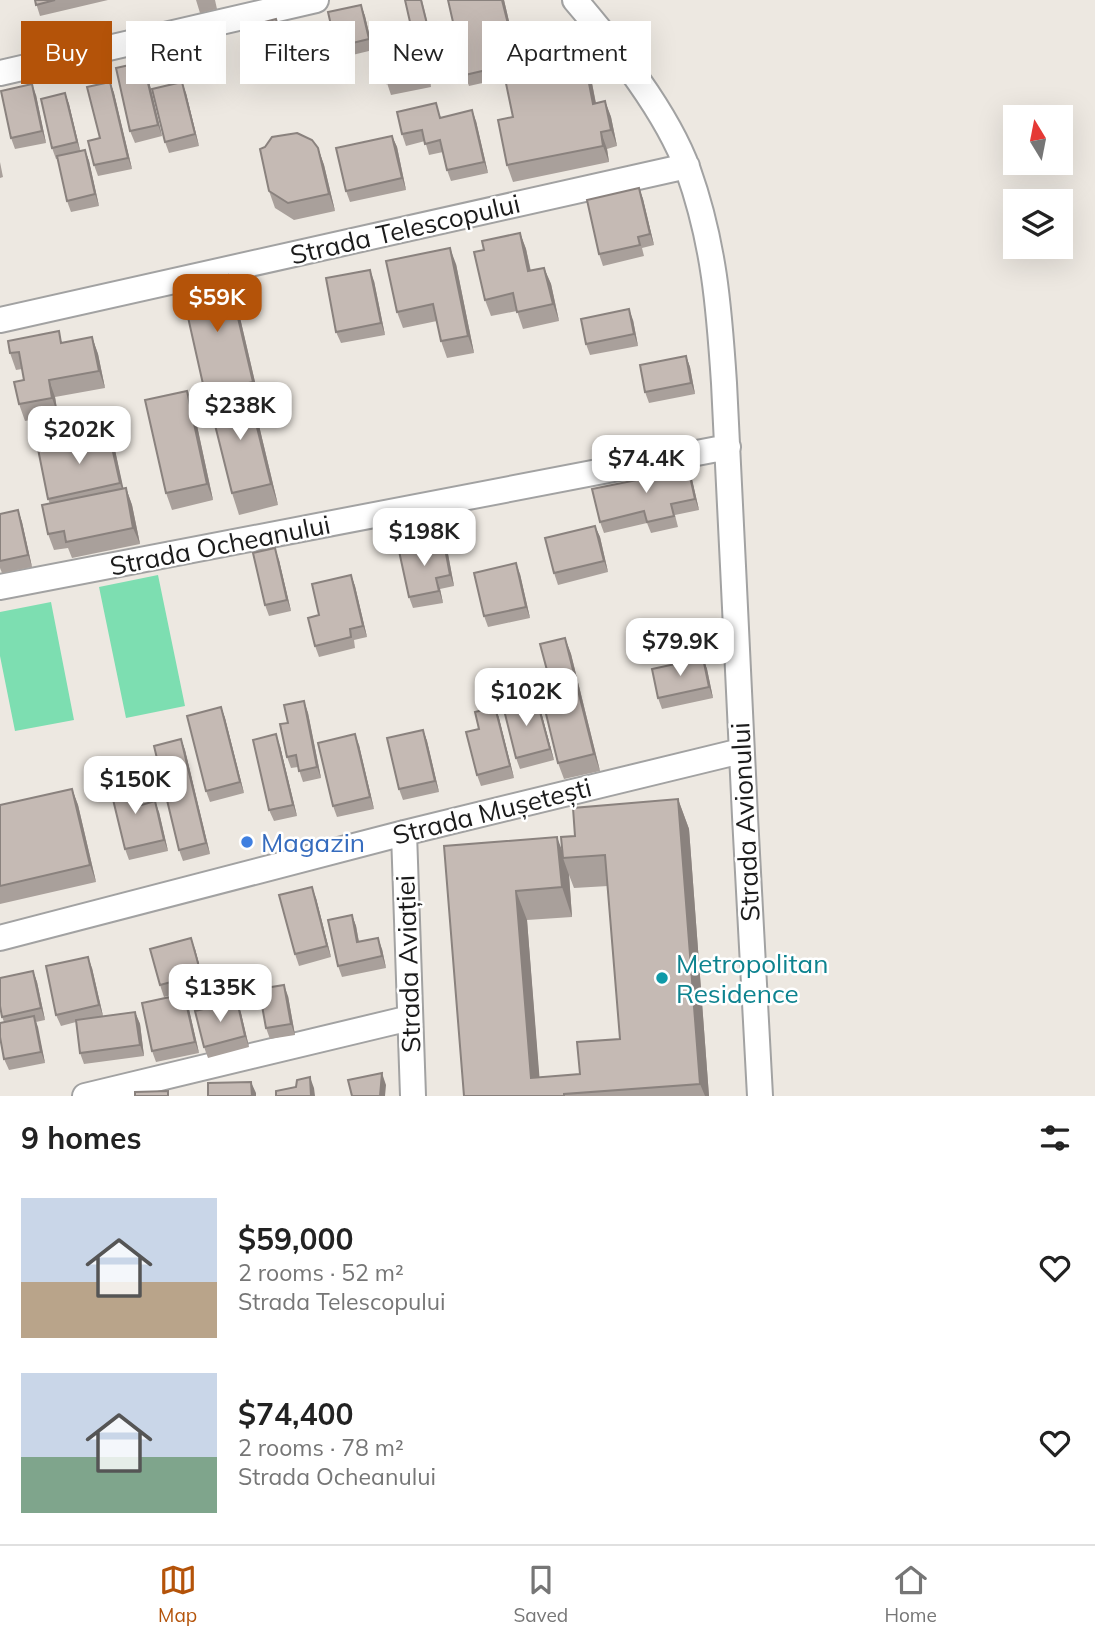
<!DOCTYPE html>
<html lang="en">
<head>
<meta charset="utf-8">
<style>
  body { margin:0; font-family:Mulish,sans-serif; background:#f6f6f6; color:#222; height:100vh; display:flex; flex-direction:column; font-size:26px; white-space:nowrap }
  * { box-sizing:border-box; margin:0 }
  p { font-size:23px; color:#767676 }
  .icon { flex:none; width:38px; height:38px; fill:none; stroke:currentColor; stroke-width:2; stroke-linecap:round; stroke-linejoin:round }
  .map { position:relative; height:1096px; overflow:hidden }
  .details { display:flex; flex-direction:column; background:#fff; flex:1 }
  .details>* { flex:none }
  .guide { position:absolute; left:21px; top:21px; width:700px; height:63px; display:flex; gap:14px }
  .needle { width:46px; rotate:350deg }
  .buttons { position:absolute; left:1003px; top:105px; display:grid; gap:14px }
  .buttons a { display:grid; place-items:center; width:70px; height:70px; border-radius:0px; background:#fff; box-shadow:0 7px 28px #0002; font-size:35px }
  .price { position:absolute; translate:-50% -60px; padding:0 16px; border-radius:14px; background:#fff; color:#222; font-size:23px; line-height:46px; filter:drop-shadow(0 2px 4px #0008) }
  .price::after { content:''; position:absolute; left:50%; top:42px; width:21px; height:16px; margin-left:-10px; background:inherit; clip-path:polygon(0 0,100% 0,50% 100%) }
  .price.current { background:#b45309; color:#fff }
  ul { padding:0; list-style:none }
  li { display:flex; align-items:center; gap:21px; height:175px; padding:0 21px }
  li span { display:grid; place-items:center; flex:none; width:196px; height:140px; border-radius:0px; color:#555 }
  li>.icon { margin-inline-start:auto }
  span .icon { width:84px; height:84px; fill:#fffc; stroke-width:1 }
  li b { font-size:30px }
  h2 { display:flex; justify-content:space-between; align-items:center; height:84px; padding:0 21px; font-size:30px }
  .pill { padding:0 24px; border-radius:0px; background:#fff; box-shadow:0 7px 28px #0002; font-size:24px; line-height:63px }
  .pill.current { background:#b45309; color:#fff }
  .menu { display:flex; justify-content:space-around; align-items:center; height:98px; border-top:2px solid #e0e0e0; background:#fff; font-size:19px; color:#767676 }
  .menu a { display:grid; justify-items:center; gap:4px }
  .menu .current { color:#b45309 }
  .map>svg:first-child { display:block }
  .pitch { fill:#7ddeb1 }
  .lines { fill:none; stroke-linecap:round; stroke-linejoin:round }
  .street-casing { stroke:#a2a2a2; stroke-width:28 }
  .street { stroke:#fff; stroke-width:24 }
  .wall { fill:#a9a09b; fill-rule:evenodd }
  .shaded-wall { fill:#8a827e }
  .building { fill:#c5bab4; stroke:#8a827e; stroke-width:2 }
  .shop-dot { fill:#3f7fe0; stroke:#fff; stroke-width:2.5 }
  .culture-dot { fill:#0f9aa8; stroke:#fff; stroke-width:2.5 }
  .labels { text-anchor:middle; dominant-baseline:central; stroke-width:5; stroke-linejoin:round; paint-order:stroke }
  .street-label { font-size:26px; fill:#1b1b1b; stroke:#fff }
  .shop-label { font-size:26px; fill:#366cbe; stroke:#fff; text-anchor:start }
  .culture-label { font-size:26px; fill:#0d838f; stroke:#fff; text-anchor:start }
</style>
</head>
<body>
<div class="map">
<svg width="1095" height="1096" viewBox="0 0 1095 1096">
  <rect width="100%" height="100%" fill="#ede8e1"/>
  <path class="pitch" d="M158,575L185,706L126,718L99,587Z
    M51,602L74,720L15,731L0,656V612Z"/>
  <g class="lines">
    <g class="street-casing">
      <path id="street" d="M575,0C615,47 667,112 688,170C714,243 719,307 724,383C727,444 730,505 733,566C741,743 750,919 760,1096
        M0,73L316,0
        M0,320L687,166
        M0,587L728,447
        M404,833L413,1096
        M0,938L404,833L741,751
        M85,1096L410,1018"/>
    </g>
    <use href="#street" class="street"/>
  </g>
  <path class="wall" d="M35,0H108L40,16Z
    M196,0H215L217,9L200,13Z
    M405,0H422L431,37L415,41Z
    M504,0L519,64L498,68L500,79L469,86L465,75Z
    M361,5L365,16L373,50L340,58L336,47Z
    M281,30L290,67L260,75L256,64Z
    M422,54L426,65L431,87L391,95L387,83Z
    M589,68L596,103L605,101L611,117L617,146L607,149L609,162L513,182L507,165L513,117Z
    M147,73L162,136L135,143L130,131Z
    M110,82L114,93L132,169L98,176L94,165Z
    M65,93L69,104L80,151L85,150L89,161L99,206L71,212L67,201L58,159H56L52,148Z
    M186,93L199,146L169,153L165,142Z
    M36,95L46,143L15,149L11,138Z
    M441,117L476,121L488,173L451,181L447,170L443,152L429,155L425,141L406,146L402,134Z
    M392,136L397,147L406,190L350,202L346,191Z
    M318,148L324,165L335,211L294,220L275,208L269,191Z
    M0,162L3,177L0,178Z
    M639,188L643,199L654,245L642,248L644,256L603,266L599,254Z
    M520,233L526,249L531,271L544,268L551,284L559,321L523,329L517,311L491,316L485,300L484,250Z
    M456,264L474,353L447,358L441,341L437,321L403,328L397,312Z
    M374,281L385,335L341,343L336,332Z
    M234,292L259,399L251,400L256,413L278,505L239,515L232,493L210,405L205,393Z
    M633,320L638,346L590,355L586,344Z
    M92,337L98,354L105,388L55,397L58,415L25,421L19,404L24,380L22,369L16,370L10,353Z
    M686,356L690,367L695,394L649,403L645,392Z
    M187,391L193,407L213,500L172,510L166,493Z
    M115,450L123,489L126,488L132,505L140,544L72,558L68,548L54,550L48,534L50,504L48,499Z
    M687,463L691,475L699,510L675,515L678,527L651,533L647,523L604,533L600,522L637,480Z
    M18,510L22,522L32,567L2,573L0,568V514Z
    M595,526L600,537L608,572L558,585L554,573Z
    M444,543L448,554L454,586L440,589L443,603L413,608L409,597Z
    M279,560L291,611L269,616L265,605Z
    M520,574L530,618L488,627L484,616Z
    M351,575L355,586L367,637L354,640L355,648L319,657L315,646L319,615Z
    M565,638L571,654L600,771L564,779L558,763L548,674Z
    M703,658L707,669L713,698L662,709L658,698Z
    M536,697L540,708L554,760L520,769L516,758Z
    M304,701L308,713L321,778L303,782L298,767L291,768L287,757L288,723Z
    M221,707L225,718L244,793L210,802L206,791Z
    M495,707L499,718L514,778L481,786L477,775L479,729Z
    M423,730L427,741L439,792L403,800L399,789Z
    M181,739L185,750L210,854L183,861L179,850Z
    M359,745L374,809L337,817L333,806Z
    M280,746L297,816L274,821L269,810Z
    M72,789L78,805L96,882L0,904V805Z
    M135,789L139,805L159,812L168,851L129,860L125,849Z
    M678,799L689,829L709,1096H464L444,846L562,850L575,836ZM569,875L574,888L608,886L620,1039L580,1074L539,1077L527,920L572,917Z
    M316,898L331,957L299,966L295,954Z
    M352,915L356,926L359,942L382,949L386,968L342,977L338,966Z
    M195,949L205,986L164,997L160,985Z
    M92,968L103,1016L135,1012L140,1024L144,1056L84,1064L80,1053L76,1022L61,1026L56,1015Z
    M33,971L37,982L45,1020L36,1022L45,1063L9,1070L4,1059V1022L2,1017Z
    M184,994L188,1005L199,1053L156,1062L152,1051Z
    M288,996L295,1035L270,1039L266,1028Z
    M237,1001L241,1013L249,1047L208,1058L204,1047Z"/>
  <path class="shaded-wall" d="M502,0H504L519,64L515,52Z
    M361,5L365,16L373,50L369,39Z
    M276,19L281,30L290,67L286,56Z
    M583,52L589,68L599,120L593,104Z
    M422,54L426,65L431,87L427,76Z
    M494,57L498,68L500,79L495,68Z
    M143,62L147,73L162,136L158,125Z
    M110,82L114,93L132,169L128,158Z
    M182,82L186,93L199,146L195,134Z
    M32,84L36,95L46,143L42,131Z
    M65,93L69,104L81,154L77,142Z
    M605,101L611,117L617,146L611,130Z
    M472,110L476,121L488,173L484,162Z
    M601,132L607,149L609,162L603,146Z
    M392,136L397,147L406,190L402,178Z
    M318,148L324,165L335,211L329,194Z
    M85,150L89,161L99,206L95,194Z
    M639,188L643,199L654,245L650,234Z
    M520,233L526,249L534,288L528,271Z
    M450,248L456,264L474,353L468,336Z
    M544,268L551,284L559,321L553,304Z
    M370,270L374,281L385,335L381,323Z
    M228,275L234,292L259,399L253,382Z
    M629,309L633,320L638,346L634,334Z
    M92,337L98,354L105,388L99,371Z
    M686,356L690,367L695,394L691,383Z
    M49,380L55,397L58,415L52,398Z
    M187,391L193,407L213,500L207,484Z
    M248,391L256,413L278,505L271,484Z
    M109,434L115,450L126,500L120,483Z
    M687,463L691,475L699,510L695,499Z
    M126,488L132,505L140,544L133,528Z
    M18,510L22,522L32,567L28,555Z
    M595,526L600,537L608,572L604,561Z
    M444,543L448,554L454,586L450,575Z
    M275,548L279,560L291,611L287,600Z
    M516,563L520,574L530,618L526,607Z
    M351,575L355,586L367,637L363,626Z
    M436,578L440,589L443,603L439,591Z
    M565,638L571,654L600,771L594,754Z
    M703,658L707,669L713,698L709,687Z
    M536,697L540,708L554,760L550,749Z
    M304,701L308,713L321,778L317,767Z
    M221,707L225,718L244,793L240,782Z
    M495,707L499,718L514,778L510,766Z
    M423,730L427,741L439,792L435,781Z
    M276,734L280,746L297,816L293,805Z
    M355,734L359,745L374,809L370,797Z
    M181,739L185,750L210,854L206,843Z
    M72,789L78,805L96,882L90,865Z
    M678,799L689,829L709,1096H705L700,1084Z
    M155,801L159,812L168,851L164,840Z
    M557,837L565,858H563L569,875L572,917L562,887Z
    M312,887L316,898L331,957L327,946Z
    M516,891L527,920L541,1096L531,1078Z
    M352,915L356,926L361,954L357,942Z
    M191,938L195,949L205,986L201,974Z
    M378,938L382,949L386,968L382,956Z
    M88,957L92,968L103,1016L99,1005Z
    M33,971L37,982L45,1020L41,1008Z
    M284,985L288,996L295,1035L291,1024Z
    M184,994L188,1005L199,1053L195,1042Z
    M237,1001L241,1013L249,1047L245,1036Z
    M135,1012L140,1024L144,1056L140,1045Z
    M34,1016L38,1027L45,1063L41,1052Z
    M382,1073L386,1085L385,1096H380Z
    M310,1077L314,1088L315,1096H311Z
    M251,1082L256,1093V1096H252Z"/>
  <path class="building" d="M35,0H55L36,5Z
    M405,0H421L429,32L413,35Z
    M448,0H502L515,52L494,57L495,68L465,75Z
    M361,5L369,39L336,47L328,12Z
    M276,19L286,56L256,64L246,27Z
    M583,52L593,104L605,101L611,130L601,132L603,146L507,165L498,120L513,117L503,69Z
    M422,54L427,76L387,83L383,61Z
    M143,62L158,125L130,131L116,68Z
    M110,82L128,158L94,165L88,141L100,138L87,87Z
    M182,82L195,134L165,142L152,89Z
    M32,84L42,131L11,138L1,91Z
    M65,93L77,142L52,148L41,99Z
    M436,103L440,118L472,110L484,162L447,170L440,140L425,144L422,130L402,134L397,112Z
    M297,133L312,140L318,148L329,194L288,203L269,191L260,149L265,147L272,137Z
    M392,136L402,178L346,191L336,148Z
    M85,150L95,194L67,201L57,156Z
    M639,188L650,234L638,237L640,245L599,254L587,200Z
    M520,233L528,271L544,268L553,304L517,312L513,293L485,300L474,252L484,250L482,241Z
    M450,248L468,336L441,341L433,304L397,312L386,261Z
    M370,270L381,323L336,332L326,278Z
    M228,275L253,382L205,393L181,286Z
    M629,309L634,334L586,344L581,319Z
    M59,331L61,343L92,337L99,371L49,380L52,398L19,404L14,382L24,380L19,352L10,353L8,341Z
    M686,356L691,383L645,392L640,365Z
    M187,391L207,484L166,493L145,400Z
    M248,391L271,484L232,493L209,401Z
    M109,434L120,483L48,499L38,449Z
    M687,463L695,499L671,504L674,516L647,522L644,511L600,522L592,489L637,480L636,475Z
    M126,488L133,528L66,542L64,531L48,534L42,505Z
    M18,510L28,555L0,561V514Z
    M595,526L604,561L554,573L545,538Z
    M444,543L450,575L436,578L439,591L409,597L399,551Z
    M275,548L287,600L265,605L253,553Z
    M516,563L526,607L484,616L474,573Z
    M351,575L363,626L350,629L351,637L315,646L308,618L319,615L312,584Z
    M565,638L594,754L558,763L537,677L548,674L540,644Z
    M703,658L709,687L658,698L652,669Z
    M536,697L550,749L516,758L503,706Z
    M304,701L317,767L299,771L296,755L287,757L280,724L288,723L284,705Z
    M221,707L240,782L206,791L187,716Z
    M495,707L510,766L477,775L466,732L479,729L475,712Z
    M423,730L435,781L399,789L387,738Z
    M276,734L293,805L269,810L253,740Z
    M355,734L370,797L333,806L318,743Z
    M181,739L206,843L179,850L154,746Z
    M131,778L138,806L155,801L164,840L125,849L109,783Z
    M72,789L90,865L0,886V805Z
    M678,799L700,1084L564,1094V1096H464L444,846L557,837L562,887L516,891L531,1078L580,1074L577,1042L620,1039L605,855L563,858L561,837L575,836L573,808Z
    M312,887L327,946L295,954L279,895Z
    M352,915L357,942L378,938L382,956L338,966L328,920Z
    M191,938L201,974L160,985L150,949Z
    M88,957L99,1005L56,1015L46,966Z
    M33,971L41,1008L2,1017L0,1006V978Z
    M284,985L291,1024L266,1028L259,989Z
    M184,994L195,1042L152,1051L142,1003Z
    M237,1001L245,1036L204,1047L195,1011Z
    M135,1012L140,1045L80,1053L76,1020Z
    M34,1016L41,1052L4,1059L0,1037V1023Z
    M382,1073L380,1096H352L348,1080Z
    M310,1077L311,1096H276V1091L296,1087L297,1080Z
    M251,1082L252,1096H208V1083Z
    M168,1091V1096H135V1092Z"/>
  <circle class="shop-dot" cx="247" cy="842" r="7"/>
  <circle class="culture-dot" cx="662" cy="978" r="7"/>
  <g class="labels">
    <g class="street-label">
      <text transform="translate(405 229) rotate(-13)">Strada Telescopului</text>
      <text transform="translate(220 545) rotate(-11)">Strada Ocheanului</text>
      <text transform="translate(492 811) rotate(-14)">Strada Mușetești</text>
      <text transform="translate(745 822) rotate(-93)">Strada Avionului</text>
      <text transform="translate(408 964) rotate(-92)">Strada Aviației</text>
    </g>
    <g class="shop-label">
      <text x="261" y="842">Magazin</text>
    </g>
    <g class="culture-label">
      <text x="676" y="963">Metropolitan<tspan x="676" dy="30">Residence</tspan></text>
    </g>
  </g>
</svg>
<div class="buttons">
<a><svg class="needle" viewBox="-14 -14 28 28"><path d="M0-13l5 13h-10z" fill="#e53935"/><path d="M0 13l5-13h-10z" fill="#767676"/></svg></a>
<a><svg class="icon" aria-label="layers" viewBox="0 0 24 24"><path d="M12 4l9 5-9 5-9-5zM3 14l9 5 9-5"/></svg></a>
</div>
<b class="price current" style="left:217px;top:334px">$59K</b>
<b class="price" style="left:240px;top:442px">$238K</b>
<b class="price" style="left:79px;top:466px">$202K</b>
<b class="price" style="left:646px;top:495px">$74.4K</b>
<b class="price" style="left:424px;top:568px">$198K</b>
<b class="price" style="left:680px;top:678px">$79.9K</b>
<b class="price" style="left:526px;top:728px">$102K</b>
<b class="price" style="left:135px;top:816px">$150K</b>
<b class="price" style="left:220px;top:1024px">$135K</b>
<div class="guide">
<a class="pill current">Buy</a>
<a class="pill">Rent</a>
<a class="pill">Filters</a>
<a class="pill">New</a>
<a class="pill">Apartment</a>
</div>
</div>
<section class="details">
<h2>9 homes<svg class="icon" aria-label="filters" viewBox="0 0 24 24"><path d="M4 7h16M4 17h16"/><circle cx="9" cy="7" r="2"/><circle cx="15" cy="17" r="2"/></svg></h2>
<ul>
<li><span style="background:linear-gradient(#c9d6e8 60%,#b9a48a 0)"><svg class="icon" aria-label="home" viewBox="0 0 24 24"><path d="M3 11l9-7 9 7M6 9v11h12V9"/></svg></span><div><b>$59,000</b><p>2 rooms · 52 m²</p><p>Strada Telescopului</p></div><svg class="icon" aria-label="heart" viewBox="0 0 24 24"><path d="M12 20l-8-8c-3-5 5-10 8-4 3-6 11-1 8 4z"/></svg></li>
<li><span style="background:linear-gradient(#c9d6e8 60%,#7fa58c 0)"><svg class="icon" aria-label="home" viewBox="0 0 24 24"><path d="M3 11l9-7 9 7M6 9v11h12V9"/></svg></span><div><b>$74,400</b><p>2 rooms · 78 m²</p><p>Strada Ocheanului</p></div><svg class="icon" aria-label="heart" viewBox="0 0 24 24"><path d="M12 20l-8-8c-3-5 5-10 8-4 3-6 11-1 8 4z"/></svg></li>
</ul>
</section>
<nav class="menu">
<a class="current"><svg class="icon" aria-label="map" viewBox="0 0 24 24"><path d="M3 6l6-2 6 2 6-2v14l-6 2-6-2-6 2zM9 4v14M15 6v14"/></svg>Map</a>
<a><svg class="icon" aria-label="saved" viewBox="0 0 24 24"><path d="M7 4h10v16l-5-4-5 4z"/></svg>Saved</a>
<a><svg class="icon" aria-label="home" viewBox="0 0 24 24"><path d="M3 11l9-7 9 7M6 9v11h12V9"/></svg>Home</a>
</nav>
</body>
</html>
